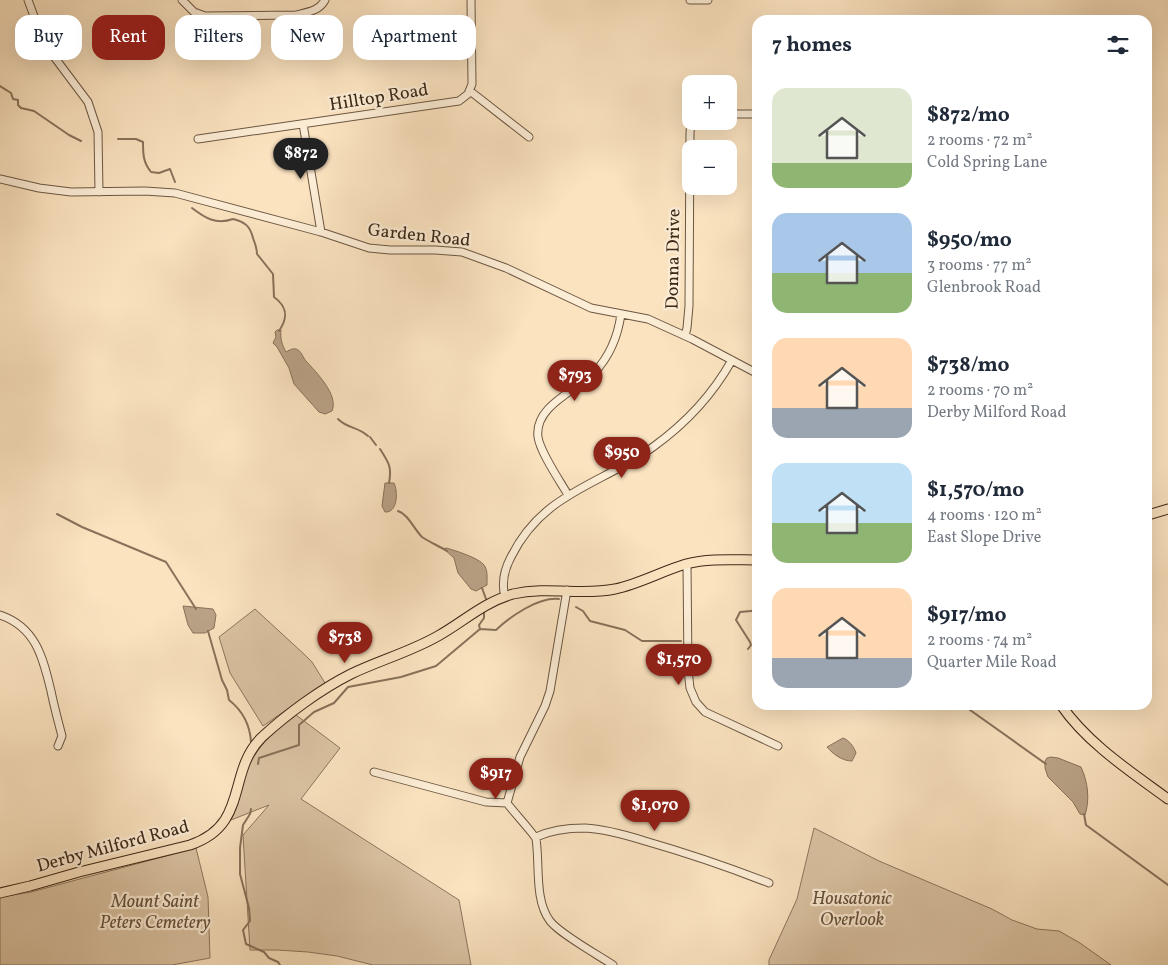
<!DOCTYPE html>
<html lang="en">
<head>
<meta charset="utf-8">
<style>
  body { margin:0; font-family:Vollkorn,serif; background:#f6f6f7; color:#1f2937; height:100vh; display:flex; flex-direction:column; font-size:19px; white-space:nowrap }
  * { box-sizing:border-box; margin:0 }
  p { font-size:16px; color:#747a83 }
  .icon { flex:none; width:28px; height:28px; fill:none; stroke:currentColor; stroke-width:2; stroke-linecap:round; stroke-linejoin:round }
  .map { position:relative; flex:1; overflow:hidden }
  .drawer { position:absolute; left:752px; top:15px; width:400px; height:695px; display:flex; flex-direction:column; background:#fff; border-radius:15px; box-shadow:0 5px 20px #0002 }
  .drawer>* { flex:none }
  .hud { position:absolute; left:15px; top:15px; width:475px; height:45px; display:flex; gap:10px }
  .controls { position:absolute; left:682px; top:75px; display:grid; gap:10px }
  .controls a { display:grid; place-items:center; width:55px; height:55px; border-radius:10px; background:#fff; box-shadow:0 5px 20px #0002; font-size:25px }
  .price { position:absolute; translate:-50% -42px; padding:0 11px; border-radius:18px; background:#8f2418; color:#fff; font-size:16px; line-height:32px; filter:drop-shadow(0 1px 2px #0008) }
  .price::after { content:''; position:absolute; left:50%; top:30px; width:15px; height:11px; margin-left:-8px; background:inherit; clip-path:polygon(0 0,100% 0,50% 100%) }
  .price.current { background:#222; color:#fff }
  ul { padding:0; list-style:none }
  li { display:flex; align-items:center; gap:15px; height:125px; padding:0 20px }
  li span { display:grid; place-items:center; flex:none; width:140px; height:100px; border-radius:15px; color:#555 }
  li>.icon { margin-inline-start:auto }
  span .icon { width:60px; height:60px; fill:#fffc; stroke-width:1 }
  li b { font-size:21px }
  h2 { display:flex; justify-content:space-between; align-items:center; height:60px; padding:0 20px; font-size:21px }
  .chip { padding:0 18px; border-radius:15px; background:#fff; box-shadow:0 5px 20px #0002; font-size:18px; line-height:45px }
  .chip.current { background:#8f2418; color:#fff }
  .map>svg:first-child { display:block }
  .green { fill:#dbc3a3; stroke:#8c765d }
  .water { fill:#baa387; stroke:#88725a }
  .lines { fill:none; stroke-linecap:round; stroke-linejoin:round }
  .stream { stroke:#88725a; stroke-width:2 }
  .minor-casing { stroke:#6c5741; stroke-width:9 }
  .major-casing { stroke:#3d2817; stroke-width:11 }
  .minor { stroke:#fcedd6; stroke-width:7 }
  .major { stroke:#fbe3c0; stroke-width:9 }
  .labels { text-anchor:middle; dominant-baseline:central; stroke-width:4.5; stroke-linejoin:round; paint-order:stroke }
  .street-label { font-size:18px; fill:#3d2817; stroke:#fcedd6 }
  .park-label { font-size:18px; font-style:italic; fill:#644f3a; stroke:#fcedd6 }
</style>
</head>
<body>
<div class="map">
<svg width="1168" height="965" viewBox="0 0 1168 965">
  <rect width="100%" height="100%" fill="#fbe3c0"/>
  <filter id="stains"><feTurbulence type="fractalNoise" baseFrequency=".004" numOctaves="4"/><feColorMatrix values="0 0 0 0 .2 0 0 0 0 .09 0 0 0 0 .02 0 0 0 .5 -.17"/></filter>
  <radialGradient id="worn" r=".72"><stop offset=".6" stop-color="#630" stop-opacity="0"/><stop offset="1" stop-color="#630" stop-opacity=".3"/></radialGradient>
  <path class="green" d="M255,609L305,655L312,662L325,683L263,726L230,673L219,637Z
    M296,715L340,748L301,799L459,900L471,965H373L337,956L308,952L277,950H250L243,835L269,805L231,820C237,807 240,793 244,779C253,750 272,732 296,715Z
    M814,828L879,861L992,909L1012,920L1037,929L1059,931L1080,943L1111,965H769V960L797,899Z
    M196,848L208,897L210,958L172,965H0V897L31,892Z"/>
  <path class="water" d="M277,330H281C280,338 282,345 286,352C288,351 292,348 296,349C301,350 303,358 306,361C316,372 339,395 332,411L325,414L319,412L294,384L289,368L277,347L273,343L276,337L275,332Z
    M385,483H394C398,491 398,513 385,512L382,506Z
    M446,548C454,550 479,558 484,565C488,570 487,578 487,585L476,591L471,589L458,573L454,558L444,549Z
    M183,606L213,609L216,615L214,628L205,633H193L188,625Z
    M843,738C849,740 854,747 856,753L852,761C842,761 833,754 827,747Z
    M1051,757L1058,758L1081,767C1088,782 1090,800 1085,815L1080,814L1073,802L1048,777L1045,768V761L1047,758Z"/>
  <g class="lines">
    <path class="stream" d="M0,86L11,93L13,99L18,100V105L21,108L34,111L69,135L81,141
      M118,139H136L143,142C143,154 143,162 151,172L159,173L170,169L175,182
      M192,208C205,218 216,225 233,219C245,222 250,226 253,238C255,244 257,248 257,254L273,274L274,297C288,307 288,318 279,331
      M338,419C348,429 357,426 368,436
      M370,437L376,445
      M380,449C389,463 392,467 389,483
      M398,511C408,514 414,529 422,537C429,542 439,546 447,551
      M57,514L82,527L166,562L196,609
      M482,588L486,599
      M576,607L583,611L590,621L625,630L642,641H681
      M480,629L496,630C511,616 538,597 559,599
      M208,631L222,680L227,690L229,700C243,711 250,725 251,742
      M748,649L751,645L750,642L736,620L740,612L751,611L758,609
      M963,705L1046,764
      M258,764L259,758L299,745V725L314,712L334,703L348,687L401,677L436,666L480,629L479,625L484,618V611
      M251,809L250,814L243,825L240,848V874L249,908L250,921L243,930L246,944L264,952L269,958L278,962L280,965
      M1084,814L1086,825L1168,885"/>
    <g class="minor-casing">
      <path id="minor" d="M28,0L35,19L49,50L88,102L98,132L99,192
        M182,0L194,12L205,16L296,15C308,12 319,11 325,0
        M690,0H708
        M470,91L529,137
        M729,114H758
        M303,124L321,232
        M198,139L459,101L468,94L472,84L471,0
        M0,179L39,188L71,192L145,191L175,193L321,232L369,248L390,250H435L462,252L506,268L591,308L648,319L692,339L758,374
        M685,336L687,328L689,306L690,133L691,121
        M568,495C560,481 540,452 538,437C534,406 576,391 594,373C609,357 618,336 621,314
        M687,564L688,670L690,688L696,702L705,712L778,746
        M567,590L550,691L545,706L520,757L507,803C511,809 535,835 536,839C540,863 534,900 550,921C560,934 598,955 613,965
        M505,597C501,582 504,570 511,557C543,492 601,485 653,447C685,424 713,394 732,360
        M0,615C36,627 43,658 51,691C54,706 58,721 62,736L58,746
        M374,772L486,802L507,803
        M536,837C551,830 568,828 585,828C605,829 626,835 645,841C687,853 728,867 769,883"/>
    </g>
    <g class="major-casing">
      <path id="major" d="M1148,515L1168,509
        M1061,705C1088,744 1130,771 1168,799
        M0,893L30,886L79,872L190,845C250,825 226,772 262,737C287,714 321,689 351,674C380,660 410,652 438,636C463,622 484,602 513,594C549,586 581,596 615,589C639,584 662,571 686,564C709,558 734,560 758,560"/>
    </g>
    <use href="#minor" class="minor"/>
    <use href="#major" class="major"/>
  </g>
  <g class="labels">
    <g class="street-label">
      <text transform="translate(379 98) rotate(-9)">Hilltop Road</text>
      <text transform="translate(419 236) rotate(6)">Garden Road</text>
      <text transform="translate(674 259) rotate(-89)">Donna Drive</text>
      <text transform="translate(113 847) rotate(-15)">Derby Milford Road</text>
    </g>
    <g class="park-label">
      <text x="852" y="899">Housatonic<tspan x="852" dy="21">Overlook</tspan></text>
      <text x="155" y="902">Mount Saint<tspan x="155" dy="21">Peters Cemetery</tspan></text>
    </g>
  </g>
  <rect width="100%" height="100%" filter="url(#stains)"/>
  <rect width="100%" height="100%" fill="url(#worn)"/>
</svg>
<div class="controls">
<a>+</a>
<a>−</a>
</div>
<b class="price current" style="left:301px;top:180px">$872</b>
<b class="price" style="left:575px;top:402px">$793</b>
<b class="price" style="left:622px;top:479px">$950</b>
<b class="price" style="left:345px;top:664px">$738</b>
<b class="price" style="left:679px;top:686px">$1,570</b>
<b class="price" style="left:496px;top:800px">$917</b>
<b class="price" style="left:655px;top:832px">$1,070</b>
<div class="hud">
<a class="chip">Buy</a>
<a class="chip current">Rent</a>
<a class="chip">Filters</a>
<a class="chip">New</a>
<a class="chip">Apartment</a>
</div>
<section class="drawer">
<h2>7 homes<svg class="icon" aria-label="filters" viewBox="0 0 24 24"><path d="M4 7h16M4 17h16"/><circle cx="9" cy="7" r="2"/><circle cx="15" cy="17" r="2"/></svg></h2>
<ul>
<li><span style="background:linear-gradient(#dfe7d0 75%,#8fb573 0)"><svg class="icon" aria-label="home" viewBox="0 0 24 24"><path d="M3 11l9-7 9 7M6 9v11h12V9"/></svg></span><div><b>$872/mo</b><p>2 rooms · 72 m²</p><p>Cold Spring Lane</p></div></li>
<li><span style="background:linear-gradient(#a9c7e8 60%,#8fb573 0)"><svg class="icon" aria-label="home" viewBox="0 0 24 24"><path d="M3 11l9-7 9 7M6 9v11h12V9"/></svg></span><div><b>$950/mo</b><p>3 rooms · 77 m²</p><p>Glenbrook Road</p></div></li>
<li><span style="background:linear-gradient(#ffd9b3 70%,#9aa5b1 0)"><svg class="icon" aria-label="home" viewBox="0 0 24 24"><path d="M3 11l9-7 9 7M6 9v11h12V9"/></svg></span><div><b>$738/mo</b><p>2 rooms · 70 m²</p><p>Derby Milford Road</p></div></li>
<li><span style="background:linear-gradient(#bfe0f5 60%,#8fb573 0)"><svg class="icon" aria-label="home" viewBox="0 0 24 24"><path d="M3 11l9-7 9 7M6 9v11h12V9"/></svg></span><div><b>$1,570/mo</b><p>4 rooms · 120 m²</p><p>East Slope Drive</p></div></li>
<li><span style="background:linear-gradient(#ffd9b3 70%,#9aa5b1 0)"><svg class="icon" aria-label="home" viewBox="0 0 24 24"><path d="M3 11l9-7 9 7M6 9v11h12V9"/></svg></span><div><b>$917/mo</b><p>2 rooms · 74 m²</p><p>Quarter Mile Road</p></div></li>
</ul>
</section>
</div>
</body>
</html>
